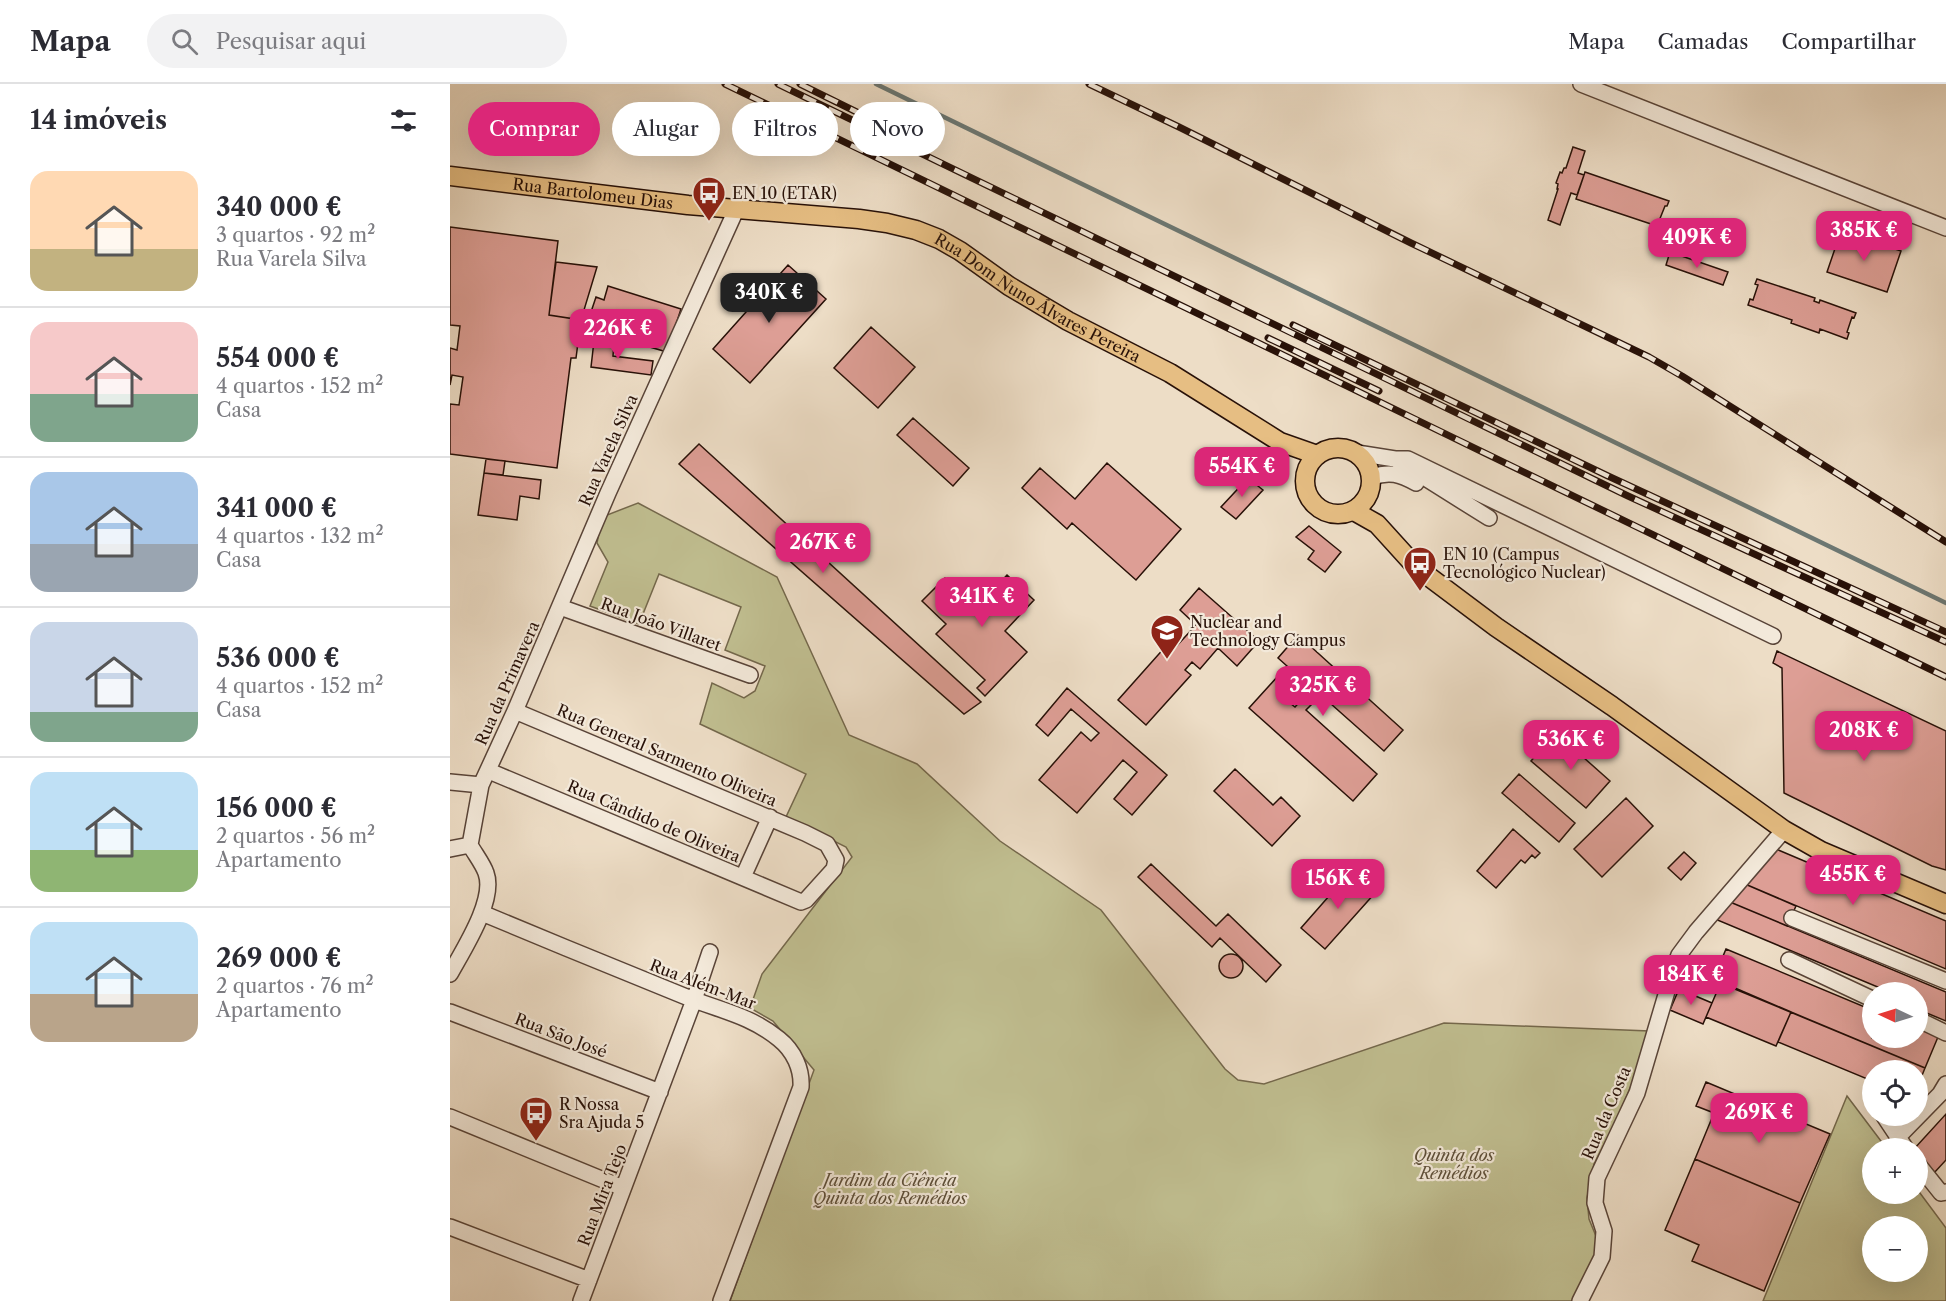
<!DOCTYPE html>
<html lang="pt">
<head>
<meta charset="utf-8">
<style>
  body { margin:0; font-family:"Libre Caslon Text",serif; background:#f2f2f3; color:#2b2b33; height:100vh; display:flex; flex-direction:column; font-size:22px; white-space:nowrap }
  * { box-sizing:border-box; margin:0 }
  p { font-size:20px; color:#7c7c81 }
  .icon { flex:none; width:33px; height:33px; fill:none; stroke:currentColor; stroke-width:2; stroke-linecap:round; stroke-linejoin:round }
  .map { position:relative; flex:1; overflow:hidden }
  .panel { display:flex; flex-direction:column; background:#fff; width:450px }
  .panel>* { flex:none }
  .guide { position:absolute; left:18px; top:18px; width:570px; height:54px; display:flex; gap:12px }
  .needle { width:39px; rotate:274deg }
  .fabs { position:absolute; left:1412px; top:898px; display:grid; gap:12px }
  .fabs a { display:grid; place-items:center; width:66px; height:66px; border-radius:50%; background:#fff; box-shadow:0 6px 24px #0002; font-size:30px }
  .price { position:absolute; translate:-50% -51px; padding:0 14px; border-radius:12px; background:#db2777; color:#fff; font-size:20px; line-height:39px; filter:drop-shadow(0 2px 3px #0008) }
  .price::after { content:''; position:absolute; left:50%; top:36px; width:18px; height:14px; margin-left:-9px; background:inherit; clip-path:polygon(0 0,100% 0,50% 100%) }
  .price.selected { background:#222; color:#fff }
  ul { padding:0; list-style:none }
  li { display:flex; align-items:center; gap:18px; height:150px; padding:0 30px }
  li+li { border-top:2px solid #e1e1e2 }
  li span { display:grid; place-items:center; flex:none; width:168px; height:120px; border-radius:18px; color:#555 }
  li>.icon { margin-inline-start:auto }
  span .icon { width:72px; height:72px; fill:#fffc; stroke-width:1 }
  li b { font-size:26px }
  h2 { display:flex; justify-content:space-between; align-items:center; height:72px; padding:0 30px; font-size:26px }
  .pill { padding:0 21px; border-radius:27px; background:#fff; box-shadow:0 6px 24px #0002; font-size:21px; line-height:54px }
  .pill.selected { background:#db2777; color:#fff }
  header { display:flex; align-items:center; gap:36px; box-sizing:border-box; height:84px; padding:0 30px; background:#fff; border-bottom:2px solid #e1e1e2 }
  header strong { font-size:28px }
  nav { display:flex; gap:33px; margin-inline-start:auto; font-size:21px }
  .search { width:420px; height:54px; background:#f2f2f3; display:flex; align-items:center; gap:15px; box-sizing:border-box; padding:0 21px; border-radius:33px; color:#7c7c81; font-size:22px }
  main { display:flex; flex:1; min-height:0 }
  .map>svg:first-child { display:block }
  .green { fill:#c0be90; stroke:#74684c; stroke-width:1.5; fill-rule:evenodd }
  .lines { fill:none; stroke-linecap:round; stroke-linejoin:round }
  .stream { stroke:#6c7772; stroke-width:4.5 }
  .building { fill:#dd9e95; stroke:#281108; stroke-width:1.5 }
  .minor-casing { stroke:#594438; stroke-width:18 }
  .major-casing { stroke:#281108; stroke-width:21 }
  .minor { stroke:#f3e9da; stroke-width:15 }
  .major { stroke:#e6be83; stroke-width:18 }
  .rail-casing { stroke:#281108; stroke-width:7 }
  .rail { stroke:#f3e9da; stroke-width:4.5; stroke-dasharray:14; stroke-linecap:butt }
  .labels { text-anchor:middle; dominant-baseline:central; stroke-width:4.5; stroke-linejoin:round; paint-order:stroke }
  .poi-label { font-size:16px; fill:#281108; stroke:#f3e9da; text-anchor:start }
  .street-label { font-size:16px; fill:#281108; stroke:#f3e9da }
  .park-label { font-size:16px; font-style:italic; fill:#5d4e38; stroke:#f3e9da }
</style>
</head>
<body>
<header>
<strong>Mapa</strong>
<div class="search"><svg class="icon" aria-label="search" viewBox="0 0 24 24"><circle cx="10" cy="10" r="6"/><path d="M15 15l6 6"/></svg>Pesquisar aqui</div>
<nav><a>Mapa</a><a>Camadas</a><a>Compartilhar</a></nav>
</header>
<main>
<section class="panel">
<h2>14 imóveis<svg class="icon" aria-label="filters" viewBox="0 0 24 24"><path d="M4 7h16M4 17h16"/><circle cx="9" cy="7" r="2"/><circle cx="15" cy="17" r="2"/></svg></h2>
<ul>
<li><span style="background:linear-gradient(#ffd9b3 65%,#c2b280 0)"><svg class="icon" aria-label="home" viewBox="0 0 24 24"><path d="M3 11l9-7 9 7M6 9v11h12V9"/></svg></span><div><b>340 000 €</b><p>3 quartos · 92 m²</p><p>Rua Varela Silva</p></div></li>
<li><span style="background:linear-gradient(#f6c9c9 60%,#7fa58c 0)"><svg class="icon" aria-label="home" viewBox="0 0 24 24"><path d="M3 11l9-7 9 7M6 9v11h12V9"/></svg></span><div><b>554 000 €</b><p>4 quartos · 152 m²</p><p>Casa</p></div></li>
<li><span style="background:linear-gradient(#a9c7e8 60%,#9aa5b1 0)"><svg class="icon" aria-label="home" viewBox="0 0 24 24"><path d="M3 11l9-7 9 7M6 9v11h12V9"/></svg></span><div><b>341 000 €</b><p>4 quartos · 132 m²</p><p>Casa</p></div></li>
<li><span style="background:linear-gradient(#c9d6e8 75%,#7fa58c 0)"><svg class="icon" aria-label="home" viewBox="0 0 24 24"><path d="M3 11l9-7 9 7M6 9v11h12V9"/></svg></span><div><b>536 000 €</b><p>4 quartos · 152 m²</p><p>Casa</p></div></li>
<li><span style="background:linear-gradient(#bfe0f5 65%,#8fb573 0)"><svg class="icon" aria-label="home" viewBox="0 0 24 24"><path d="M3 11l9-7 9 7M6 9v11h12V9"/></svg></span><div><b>156 000 €</b><p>2 quartos · 56 m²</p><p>Apartamento</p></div></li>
<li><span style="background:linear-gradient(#bfe0f5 60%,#b9a48a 0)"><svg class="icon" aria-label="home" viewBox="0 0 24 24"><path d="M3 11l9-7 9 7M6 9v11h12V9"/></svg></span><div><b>269 000 €</b><p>2 quartos · 76 m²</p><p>Apartamento</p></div></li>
</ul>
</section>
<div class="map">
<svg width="1496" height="1217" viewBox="0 0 1496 1217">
  <rect width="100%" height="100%" fill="#edddc6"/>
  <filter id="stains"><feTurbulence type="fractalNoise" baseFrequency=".00333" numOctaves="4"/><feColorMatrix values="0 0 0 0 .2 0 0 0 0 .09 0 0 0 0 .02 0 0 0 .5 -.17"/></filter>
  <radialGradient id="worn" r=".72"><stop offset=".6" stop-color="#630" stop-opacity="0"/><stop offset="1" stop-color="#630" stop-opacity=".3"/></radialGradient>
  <path class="green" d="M188,419L327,493L399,651L467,680L550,757L651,826L775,985L788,996L814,1000L994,939L1199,947L1186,990L1164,1042L1144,1080L1137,1114L1139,1135L1148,1157L1147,1173L1123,1217H280L364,986L323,937L300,924L312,890L402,773L396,763L336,733L356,690L250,640L262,599L294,614L305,607L315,582L275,566L291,523L209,490L189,540L140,522L158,478L147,459L152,433Z
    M1397,1012L1437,1065H1422V1110H1467V1105L1496,1144V1217H1313ZM1422,1143H1467V1188H1422Z"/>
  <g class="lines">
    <path class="stream" d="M426,0L1496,519"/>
  </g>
  <path class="building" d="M1123,63L1135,67L1128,89L1134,91L1127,111L1121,109L1110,141L1098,136L1108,105H1107L1108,100L1106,99L1110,88L1112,89L1114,84H1116Z
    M1135,88L1219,117L1217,122H1215L1209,137H1212L1210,143L1126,115Z
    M0,143L108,157L99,231L131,236L126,274H121L107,384L0,370V320L9,321L13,293L2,291L0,301V264L7,266L10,242L0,241Z
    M1391,147L1451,167L1437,208L1377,188Z
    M1220,168L1278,188L1273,201L1216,181Z
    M106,178L147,183L131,236L99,231Z
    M338,181L376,215L300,299L263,265Z
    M1307,195L1365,214L1364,217L1369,219L1370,216L1406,229L1404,234L1402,233L1397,248L1399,249L1397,255L1370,245L1369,249L1341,239L1342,236L1298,221L1300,215L1303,216L1308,201L1305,200Z
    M158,202L231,225L217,268L179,257L184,241L141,228L146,213L154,216Z
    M421,243L465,283L428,324L384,284Z
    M144,257L164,259L163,272L203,277L201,291L141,283Z
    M463,334L519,384L503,402L447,351Z
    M249,360L531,618L514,630L229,380Z
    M36,375L55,377L53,391L34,389Z
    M657,379L731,445L686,496L622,439L617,445L572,404L590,384L625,415Z
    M34,389L91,396L89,415L70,412L67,436L28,431Z
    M798,394L813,406L786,435L771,423Z
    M859,442L891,468L875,488L858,475L864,467L846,453Z
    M557,491L584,516L555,547L577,568L535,612L527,604L535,596L486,550L496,540L472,517L495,494L526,524Z
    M749,504L809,557L787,582L768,564L750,585L742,578L735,586L741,591L696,641L668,616L716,562L722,567L746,541L730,526Z
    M848,551L953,646L934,667L854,596L836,616L845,623L856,611L864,618L856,626L927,690L903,717L799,624L837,582L828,574Z
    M1327,567L1496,647V786L1482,782L1334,709L1332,584L1323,579Z
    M617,604L717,691L682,731L664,715L687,688L673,676L627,729L589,696L631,648L641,657L649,649L621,625L598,652L586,641Z
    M1106,649L1160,697L1136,724L1081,677Z
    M785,685L823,721L831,713L850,732L822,762L764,707Z
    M1069,690L1125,739L1109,758L1052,709Z
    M1176,714L1203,742L1152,793L1124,765Z
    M1063,745L1090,769L1085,774L1082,771L1075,779L1071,776L1046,804L1027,787Z
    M1326,765L1496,837V885L1295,800Z
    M1234,768L1246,779L1231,796L1218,784Z
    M701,780L766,842L778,830L831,881L816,898L770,854L762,863L688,793Z
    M901,787L925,809L875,865L851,844Z
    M1295,800L1346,822L1337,842L1280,818Z
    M1280,818L1496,908V937L1467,925V909H1442L1265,835Z
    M1276,865L1422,926V954H1467V944L1488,953L1475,984L1263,896Z
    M769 882a12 12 0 1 1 24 0a12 12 0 1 1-24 0Z
    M1271,898L1341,928L1326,962L1256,933Z
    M1229,905L1262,919L1253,940L1220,926Z
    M1341,928L1475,984L1467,1004V987H1422V997L1328,958Z
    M1256,998L1380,1050L1350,1119L1245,1075L1264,1029L1246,1022Z
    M1496,1030V1076L1484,1089L1467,1074V1065H1464Z
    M1245,1075L1350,1119L1314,1207L1242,1177L1249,1161L1215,1146Z"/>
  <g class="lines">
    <g class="minor-casing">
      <path id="minor" d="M1131,0L1496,144
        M907,369L945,375L1039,434
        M945,375H958L1323,552
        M922,393C940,387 950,390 966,399
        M110,523L300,591
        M39,687L351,818L356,816L384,785L386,776L377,760L355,749L65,627
        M0,698L31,701
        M0,765L20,761
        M293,793L320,733
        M32,829C99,857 167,885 234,912C268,926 300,931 329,955C344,967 352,985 351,1003L271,1217
        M1342,834L1496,897
        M1339,876L1422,915
        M0,890C13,866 46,816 36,789C33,780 25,770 20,761L31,701L65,627L158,409L286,126
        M0,928L210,1008
        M1467,935L1496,949
        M1434,1032L1456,1065
        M0,1033L173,1104
        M1447,1054L1490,1010L1496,1000
        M1467,1079L1491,1109L1496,1108
        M0,1143L139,1196
        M131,1217L244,916L260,868
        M1130,1217L1152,1173L1154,1147L1145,1119L1147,1094L1187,1009L1223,887L1229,871L1246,848L1334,746"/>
    </g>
    <g class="major-casing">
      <g id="major">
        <path id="s1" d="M0,92L238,121L409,135L437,139L466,146L489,155L510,167L559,202L618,237L720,289L830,358L867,371"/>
        <circle cx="888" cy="397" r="33"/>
        <path d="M904,427L927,440L966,483L1046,543L1162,622L1334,746L1371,767L1496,820"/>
      </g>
    </g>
    <use href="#minor" class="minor"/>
    <use href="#major" class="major"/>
    <g class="rail-casing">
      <path id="rail" d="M275,0L1496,593
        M328,0L1178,412L1496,558
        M350,0L431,40
        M639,0L729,43L961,159L1199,273L1232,292L1496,458
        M843,241L1158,392L1496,548
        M818,254L929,307"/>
    </g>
    <use href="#rail" class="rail"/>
  </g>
  <defs>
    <g id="bus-pin" transform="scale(1.725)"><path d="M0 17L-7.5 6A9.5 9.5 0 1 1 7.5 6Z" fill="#8f2418" stroke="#f3e9da"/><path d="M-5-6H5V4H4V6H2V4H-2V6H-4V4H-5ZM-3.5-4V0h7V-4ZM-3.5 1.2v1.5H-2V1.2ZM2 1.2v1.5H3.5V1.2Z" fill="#fff"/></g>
    <g id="university-pin" transform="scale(1.725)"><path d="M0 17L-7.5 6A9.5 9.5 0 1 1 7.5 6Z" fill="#8f2418" stroke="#f3e9da"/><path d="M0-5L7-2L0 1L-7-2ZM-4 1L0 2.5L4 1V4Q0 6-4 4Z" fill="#fff"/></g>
  </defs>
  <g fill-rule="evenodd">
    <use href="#bus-pin" x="259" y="109"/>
    <use href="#bus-pin" x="970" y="479"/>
    <use href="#university-pin" x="717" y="547"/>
    <use href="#bus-pin" x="86" y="1029"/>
  </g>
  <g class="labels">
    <g class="poi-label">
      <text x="282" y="109">EN 10 (ETAR)</text>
      <text x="993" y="470">EN 10 (Campus<tspan x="993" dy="18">Tecnológico Nuclear)</tspan></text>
      <text x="740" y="538">Nuclear and<tspan x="740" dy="18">Technology Campus</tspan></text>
      <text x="109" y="1020">R Nossa<tspan x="109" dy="18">Sra Ajuda 5</tspan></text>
    </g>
    <g class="street-label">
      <text stroke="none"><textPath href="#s1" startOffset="144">Rua Bartolomeu Dias</textPath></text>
      <text stroke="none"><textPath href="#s1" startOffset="609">Rua Dom Nuno Álvares Pereira</textPath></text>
      <text transform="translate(158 366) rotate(-66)">Rua Varela Silva</text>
      <text transform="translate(211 540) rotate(20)">Rua João Villaret</text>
      <text transform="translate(57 599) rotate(-66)">Rua da Primavera</text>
      <text transform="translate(217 671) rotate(23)">Rua General Sarmento Oliveira</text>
      <text transform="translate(204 737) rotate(23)">Rua Cândido de Oliveira</text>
      <text transform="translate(253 900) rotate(21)">Rua Além-Mar</text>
      <text transform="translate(111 951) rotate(21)">Rua São José</text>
      <text transform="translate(1156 1029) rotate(-67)">Rua da Costa</text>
      <text transform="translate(152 1111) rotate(-69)">Rua Mira Tejo</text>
    </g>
    <g class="park-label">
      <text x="1004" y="1071">Quinta dos<tspan x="1004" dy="18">Remédios</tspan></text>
      <text x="440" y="1096">Jardim da Ciência<tspan x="440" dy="18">Quinta dos Remédios</tspan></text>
    </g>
  </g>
  <rect width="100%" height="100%" filter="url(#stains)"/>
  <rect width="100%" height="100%" fill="url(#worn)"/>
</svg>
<div class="fabs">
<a><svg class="needle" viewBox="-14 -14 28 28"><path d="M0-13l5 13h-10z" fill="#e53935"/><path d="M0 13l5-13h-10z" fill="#7c7c81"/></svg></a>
<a><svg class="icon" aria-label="locate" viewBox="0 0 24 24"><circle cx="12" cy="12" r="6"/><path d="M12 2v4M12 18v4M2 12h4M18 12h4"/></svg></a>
<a>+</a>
<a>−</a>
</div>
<b class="price" style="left:1414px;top:178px">385K €</b>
<b class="price" style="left:1247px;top:185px">409K €</b>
<b class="price selected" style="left:319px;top:240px">340K €</b>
<b class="price" style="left:168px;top:276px">226K €</b>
<b class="price" style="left:792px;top:414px">554K €</b>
<b class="price" style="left:373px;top:490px">267K €</b>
<b class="price" style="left:532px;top:544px">341K €</b>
<b class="price" style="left:873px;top:633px">325K €</b>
<b class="price" style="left:1414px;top:678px">208K €</b>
<b class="price" style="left:1121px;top:687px">536K €</b>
<b class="price" style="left:1403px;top:822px">455K €</b>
<b class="price" style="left:888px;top:826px">156K €</b>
<b class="price" style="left:1241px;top:922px">184K €</b>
<b class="price" style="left:1309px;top:1060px">269K €</b>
<div class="guide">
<a class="pill selected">Comprar</a>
<a class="pill">Alugar</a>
<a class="pill">Filtros</a>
<a class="pill">Novo</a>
</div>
</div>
</main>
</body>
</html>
